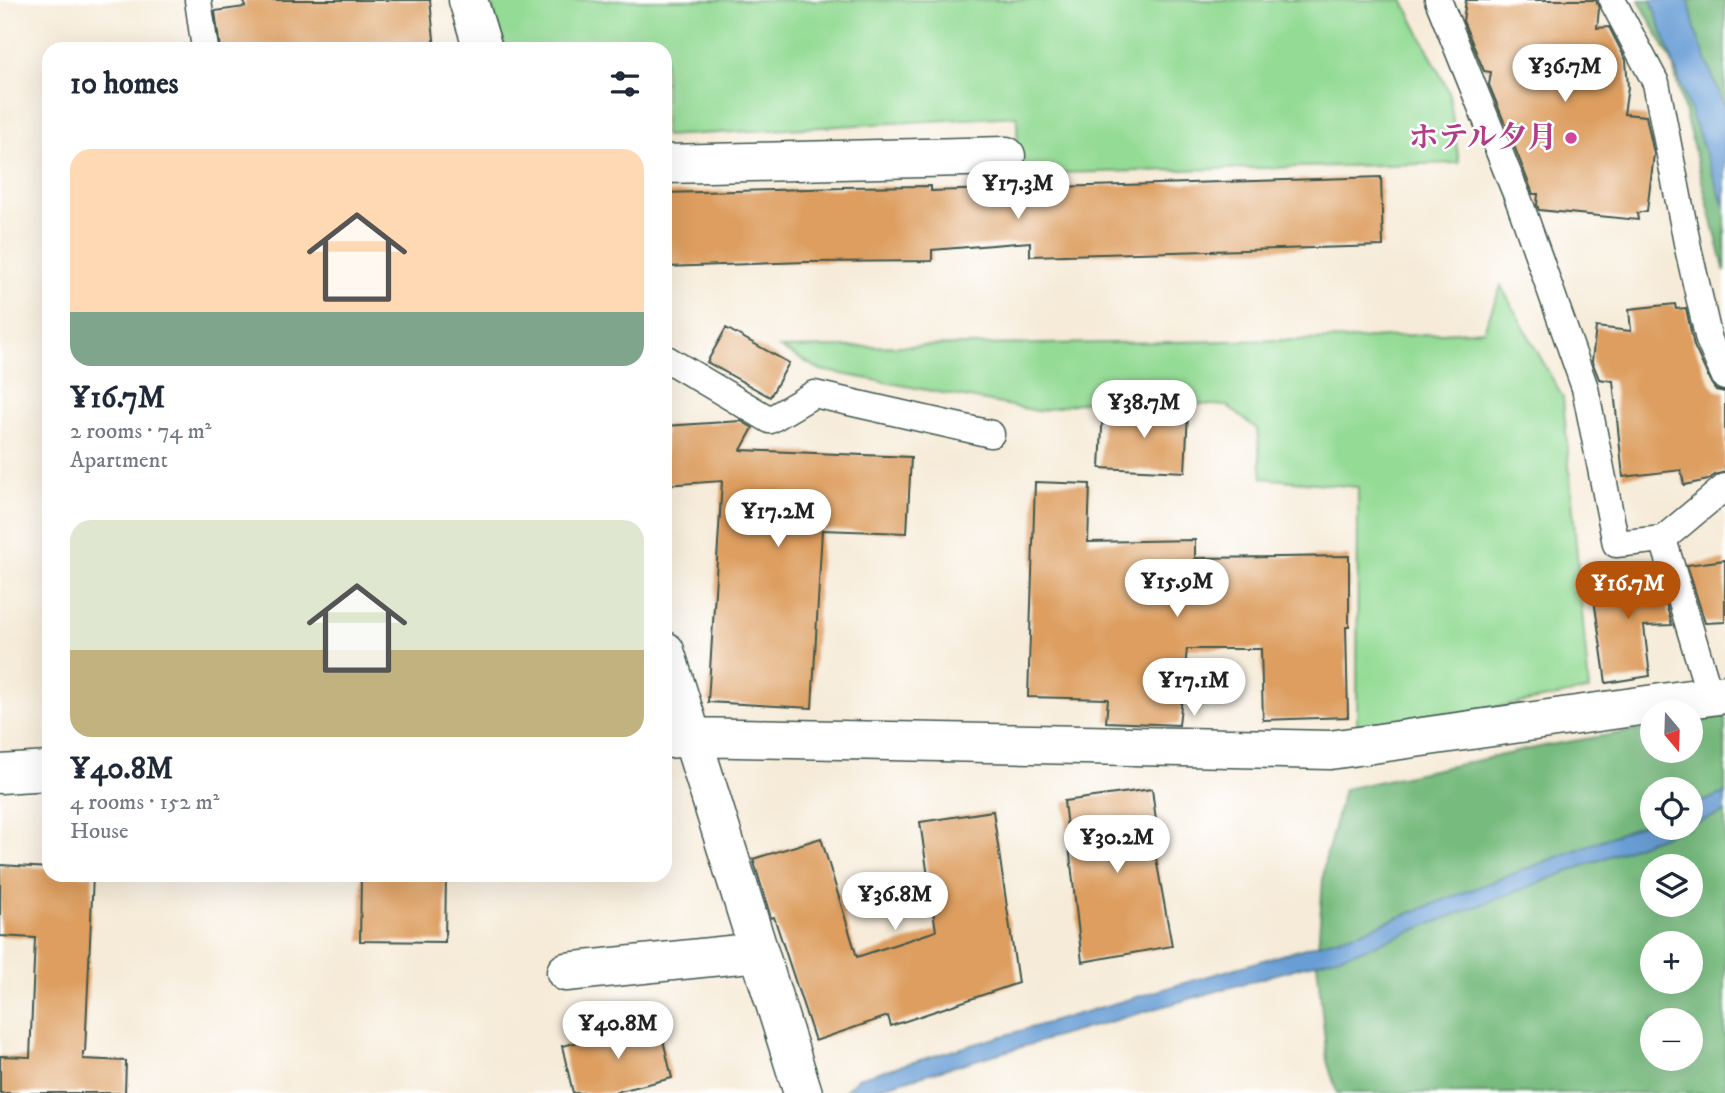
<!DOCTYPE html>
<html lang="en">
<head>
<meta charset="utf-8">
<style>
  body { margin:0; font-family:"IM FELL DW Pica","Noto Serif JP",serif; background:#f6f6f7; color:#1f2937; height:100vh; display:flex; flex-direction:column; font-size:26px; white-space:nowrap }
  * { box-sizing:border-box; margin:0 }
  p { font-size:23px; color:#747a83 }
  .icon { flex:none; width:38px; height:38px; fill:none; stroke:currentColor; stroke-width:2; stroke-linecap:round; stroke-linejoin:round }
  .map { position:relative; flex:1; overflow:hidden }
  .drawer { position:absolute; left:42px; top:42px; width:630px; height:840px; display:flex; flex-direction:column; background:#fff; border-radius:21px; box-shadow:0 7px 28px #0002 }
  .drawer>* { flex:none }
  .needle { width:46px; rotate:161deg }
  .controls { position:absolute; left:1640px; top:700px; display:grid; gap:14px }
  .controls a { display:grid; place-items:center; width:63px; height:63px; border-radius:50%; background:#fff; box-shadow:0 7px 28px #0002; font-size:35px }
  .price { position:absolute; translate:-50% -60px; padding:0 16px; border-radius:24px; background:#fff; color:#222; font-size:23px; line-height:46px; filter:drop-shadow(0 2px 4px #0008) }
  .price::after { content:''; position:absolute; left:50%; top:42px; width:21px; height:16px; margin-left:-10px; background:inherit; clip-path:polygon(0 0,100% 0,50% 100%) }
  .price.on { background:#b45309; color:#fff }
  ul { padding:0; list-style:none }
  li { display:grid; align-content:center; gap:14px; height:371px; padding:0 28px }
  li span { display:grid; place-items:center; height:217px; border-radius:21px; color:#555 }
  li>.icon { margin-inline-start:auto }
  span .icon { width:126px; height:126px; fill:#fffc; stroke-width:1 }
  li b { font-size:30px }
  h2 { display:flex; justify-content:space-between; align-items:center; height:84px; padding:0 28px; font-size:30px }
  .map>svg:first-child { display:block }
  .green { fill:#94db95; stroke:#5a8c64; stroke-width:2 }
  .forest { fill:#77bb7e; stroke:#4b7c59; stroke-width:2; fill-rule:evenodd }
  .water { fill:#699ed5; stroke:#446e84; stroke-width:2 }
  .building { fill:#dd9e5f }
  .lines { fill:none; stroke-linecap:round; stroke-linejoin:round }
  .service-casing { stroke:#3f574d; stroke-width:29 }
  .minor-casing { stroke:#3f574d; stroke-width:41 }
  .service { stroke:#fff; stroke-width:26 }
  .minor { stroke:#fff; stroke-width:38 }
  .hotel-dot { fill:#d1479c; stroke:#fff; stroke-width:2.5 }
  .labels { text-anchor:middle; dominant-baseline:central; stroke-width:5; stroke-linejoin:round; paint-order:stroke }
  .hotel-label { font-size:30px; font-weight:bold; fill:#b23c85; stroke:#fff; text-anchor:end }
</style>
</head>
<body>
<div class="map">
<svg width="1725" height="1093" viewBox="0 0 1725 1093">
  <rect width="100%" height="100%" fill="#fff"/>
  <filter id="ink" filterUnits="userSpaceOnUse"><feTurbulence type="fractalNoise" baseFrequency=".0143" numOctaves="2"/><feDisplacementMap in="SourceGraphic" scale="14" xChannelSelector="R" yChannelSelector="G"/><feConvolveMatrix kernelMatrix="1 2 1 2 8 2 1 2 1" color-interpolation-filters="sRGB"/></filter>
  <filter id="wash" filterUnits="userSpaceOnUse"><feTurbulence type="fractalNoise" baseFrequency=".00686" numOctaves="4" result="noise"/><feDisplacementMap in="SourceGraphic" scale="28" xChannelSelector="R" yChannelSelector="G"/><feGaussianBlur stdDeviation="1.57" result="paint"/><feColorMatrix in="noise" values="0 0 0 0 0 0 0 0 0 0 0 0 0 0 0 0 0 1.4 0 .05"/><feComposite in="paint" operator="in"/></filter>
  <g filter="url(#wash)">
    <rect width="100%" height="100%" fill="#f6ebd8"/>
    <path class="green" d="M490,0H1403L1449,92L1459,163L1018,174L1017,116L665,136V49H506Z
      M1501,286L1563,398L1589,690L1357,734L1358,487L1262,478L1257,429L1227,406L1104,398L1038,411L821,370L780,348L1359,339L1484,330Z"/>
    <path class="forest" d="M1639,0H1725V272L1672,62Z
      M1725,716V1093H1337L1327,1061L1317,963L1324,865L1344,789L1549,745L1652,728V751H1690L1691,721ZM1652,789H1690V828H1652ZM1652,866H1690V905H1652ZM1652,943H1690V982H1652ZM1652,1020H1690V1059H1652Z"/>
    <path class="water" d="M1651,0H1689L1695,30L1725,109V209Z
      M1725,793V812L1691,825V806Z
      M1652,821V828H1684L1364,949L871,1090L868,1093H843L858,1078L1360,932Z"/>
    <g id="blocks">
      <path class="building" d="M244,0H430L435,49H220L215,11L245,7Z
        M1466,0H1596L1599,9L1597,28L1609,27L1626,60L1628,87L1624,114L1646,116L1654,154L1647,211L1637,213L1638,220L1539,210L1537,205L1538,194H1533L1513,143L1515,125L1505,124L1489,85L1491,72L1484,71L1463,21Z
        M1381,177L1383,246L1030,256V242L932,250V261L806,262L665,267V193L843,188V187L931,186V191Z
        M1675,304L1676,309L1686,308L1694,346L1711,383L1716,390L1725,392V472L1715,475L1708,480L1684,485L1681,470L1623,477L1613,381L1599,379L1592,361L1596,327L1631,331L1629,309Z
        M726,328L789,363L770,397L707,362Z
        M1103,408L1188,412L1185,472L1100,468Z
        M741,421L753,428L741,450L911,457L907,533L822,530L812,708L708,702L722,481L665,485V426Z
        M1035,482L1090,484L1088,542L1195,540V558L1349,556V627H1346L1348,717L1263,720L1261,649H1187L1179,725L1106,722L1108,699L1028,697Z
        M1725,560V622L1705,623L1687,565Z
        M1656,569L1672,625L1644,626L1650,676L1606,683L1591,578Z
        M1152,789L1160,852L1155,853L1172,946L1082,962L1064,801Z
        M993,811L1018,983L891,1026L888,1016L815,1041L774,917L771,918L753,859L821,838L857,957L936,931L920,822Z
        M0,865L49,868V875H93L85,1052H83V1059L126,1061L125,1093H0V1056L30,1057L35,938L0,936Z
        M361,875H446L445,942L360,941Z
        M659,1023L672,1078L612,1093H573L562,1046Z"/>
    </g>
  </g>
  <g filter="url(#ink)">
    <use href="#blocks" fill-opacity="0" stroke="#3f574d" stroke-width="2"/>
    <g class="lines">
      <g class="service-casing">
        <path id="service" d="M198,0L205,49
          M1438,0L1519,201L1585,388L1616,544L1663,539L1725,487
          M1612,0L1656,83L1688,248L1709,340L1725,377
          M665,358L770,420L814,394L991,434
          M1663,539L1710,696"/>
      </g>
      <g class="minor-casing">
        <path id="minor" d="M468,0L483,49
          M665,164L1006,156
          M665,651L803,1093
          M665,739L692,737L1330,750L1725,694
          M0,774L49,771
          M566,972L759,952"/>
      </g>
      <use href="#service" class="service"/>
      <use href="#minor" class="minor"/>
    </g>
  </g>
  <circle class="hotel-dot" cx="1571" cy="138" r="7"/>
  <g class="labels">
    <g class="hotel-label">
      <text x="1557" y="138">ホテル夕月</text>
    </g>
  </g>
</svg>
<div class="controls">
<a><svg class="needle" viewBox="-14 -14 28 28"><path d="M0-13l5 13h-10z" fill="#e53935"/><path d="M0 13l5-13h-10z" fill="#747a83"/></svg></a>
<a><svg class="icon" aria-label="locate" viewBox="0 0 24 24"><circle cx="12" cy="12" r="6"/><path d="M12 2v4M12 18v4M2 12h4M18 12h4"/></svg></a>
<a><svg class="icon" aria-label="layers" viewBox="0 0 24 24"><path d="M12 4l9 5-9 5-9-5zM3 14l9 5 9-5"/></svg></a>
<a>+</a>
<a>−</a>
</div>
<b class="price" style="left:1565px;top:104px">¥36.7M</b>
<b class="price" style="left:1018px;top:221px">¥17.3M</b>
<b class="price" style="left:1144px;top:440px">¥38.7M</b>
<b class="price" style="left:778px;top:549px">¥17.2M</b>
<b class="price" style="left:1177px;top:619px">¥15.9M</b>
<b class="price on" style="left:1628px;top:621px">¥16.7M</b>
<b class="price" style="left:1194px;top:718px">¥17.1M</b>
<b class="price" style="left:1117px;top:875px">¥30.2M</b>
<b class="price" style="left:895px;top:932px">¥36.8M</b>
<b class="price" style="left:618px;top:1061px">¥40.8M</b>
<section class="drawer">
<h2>10 homes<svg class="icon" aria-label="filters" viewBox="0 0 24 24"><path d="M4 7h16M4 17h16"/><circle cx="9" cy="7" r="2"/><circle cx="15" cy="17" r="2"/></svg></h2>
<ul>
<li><span style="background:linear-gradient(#ffd9b3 75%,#7fa58c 0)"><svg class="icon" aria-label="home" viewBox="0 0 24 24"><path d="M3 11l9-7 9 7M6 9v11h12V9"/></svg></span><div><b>¥16.7M</b><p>2 rooms · 74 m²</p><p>Apartment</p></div></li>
<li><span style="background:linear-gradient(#dfe7d0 60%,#c2b280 0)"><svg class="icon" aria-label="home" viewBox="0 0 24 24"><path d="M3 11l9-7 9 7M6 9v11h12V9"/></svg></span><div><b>¥40.8M</b><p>4 rooms · 152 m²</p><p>House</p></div></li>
</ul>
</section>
</div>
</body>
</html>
